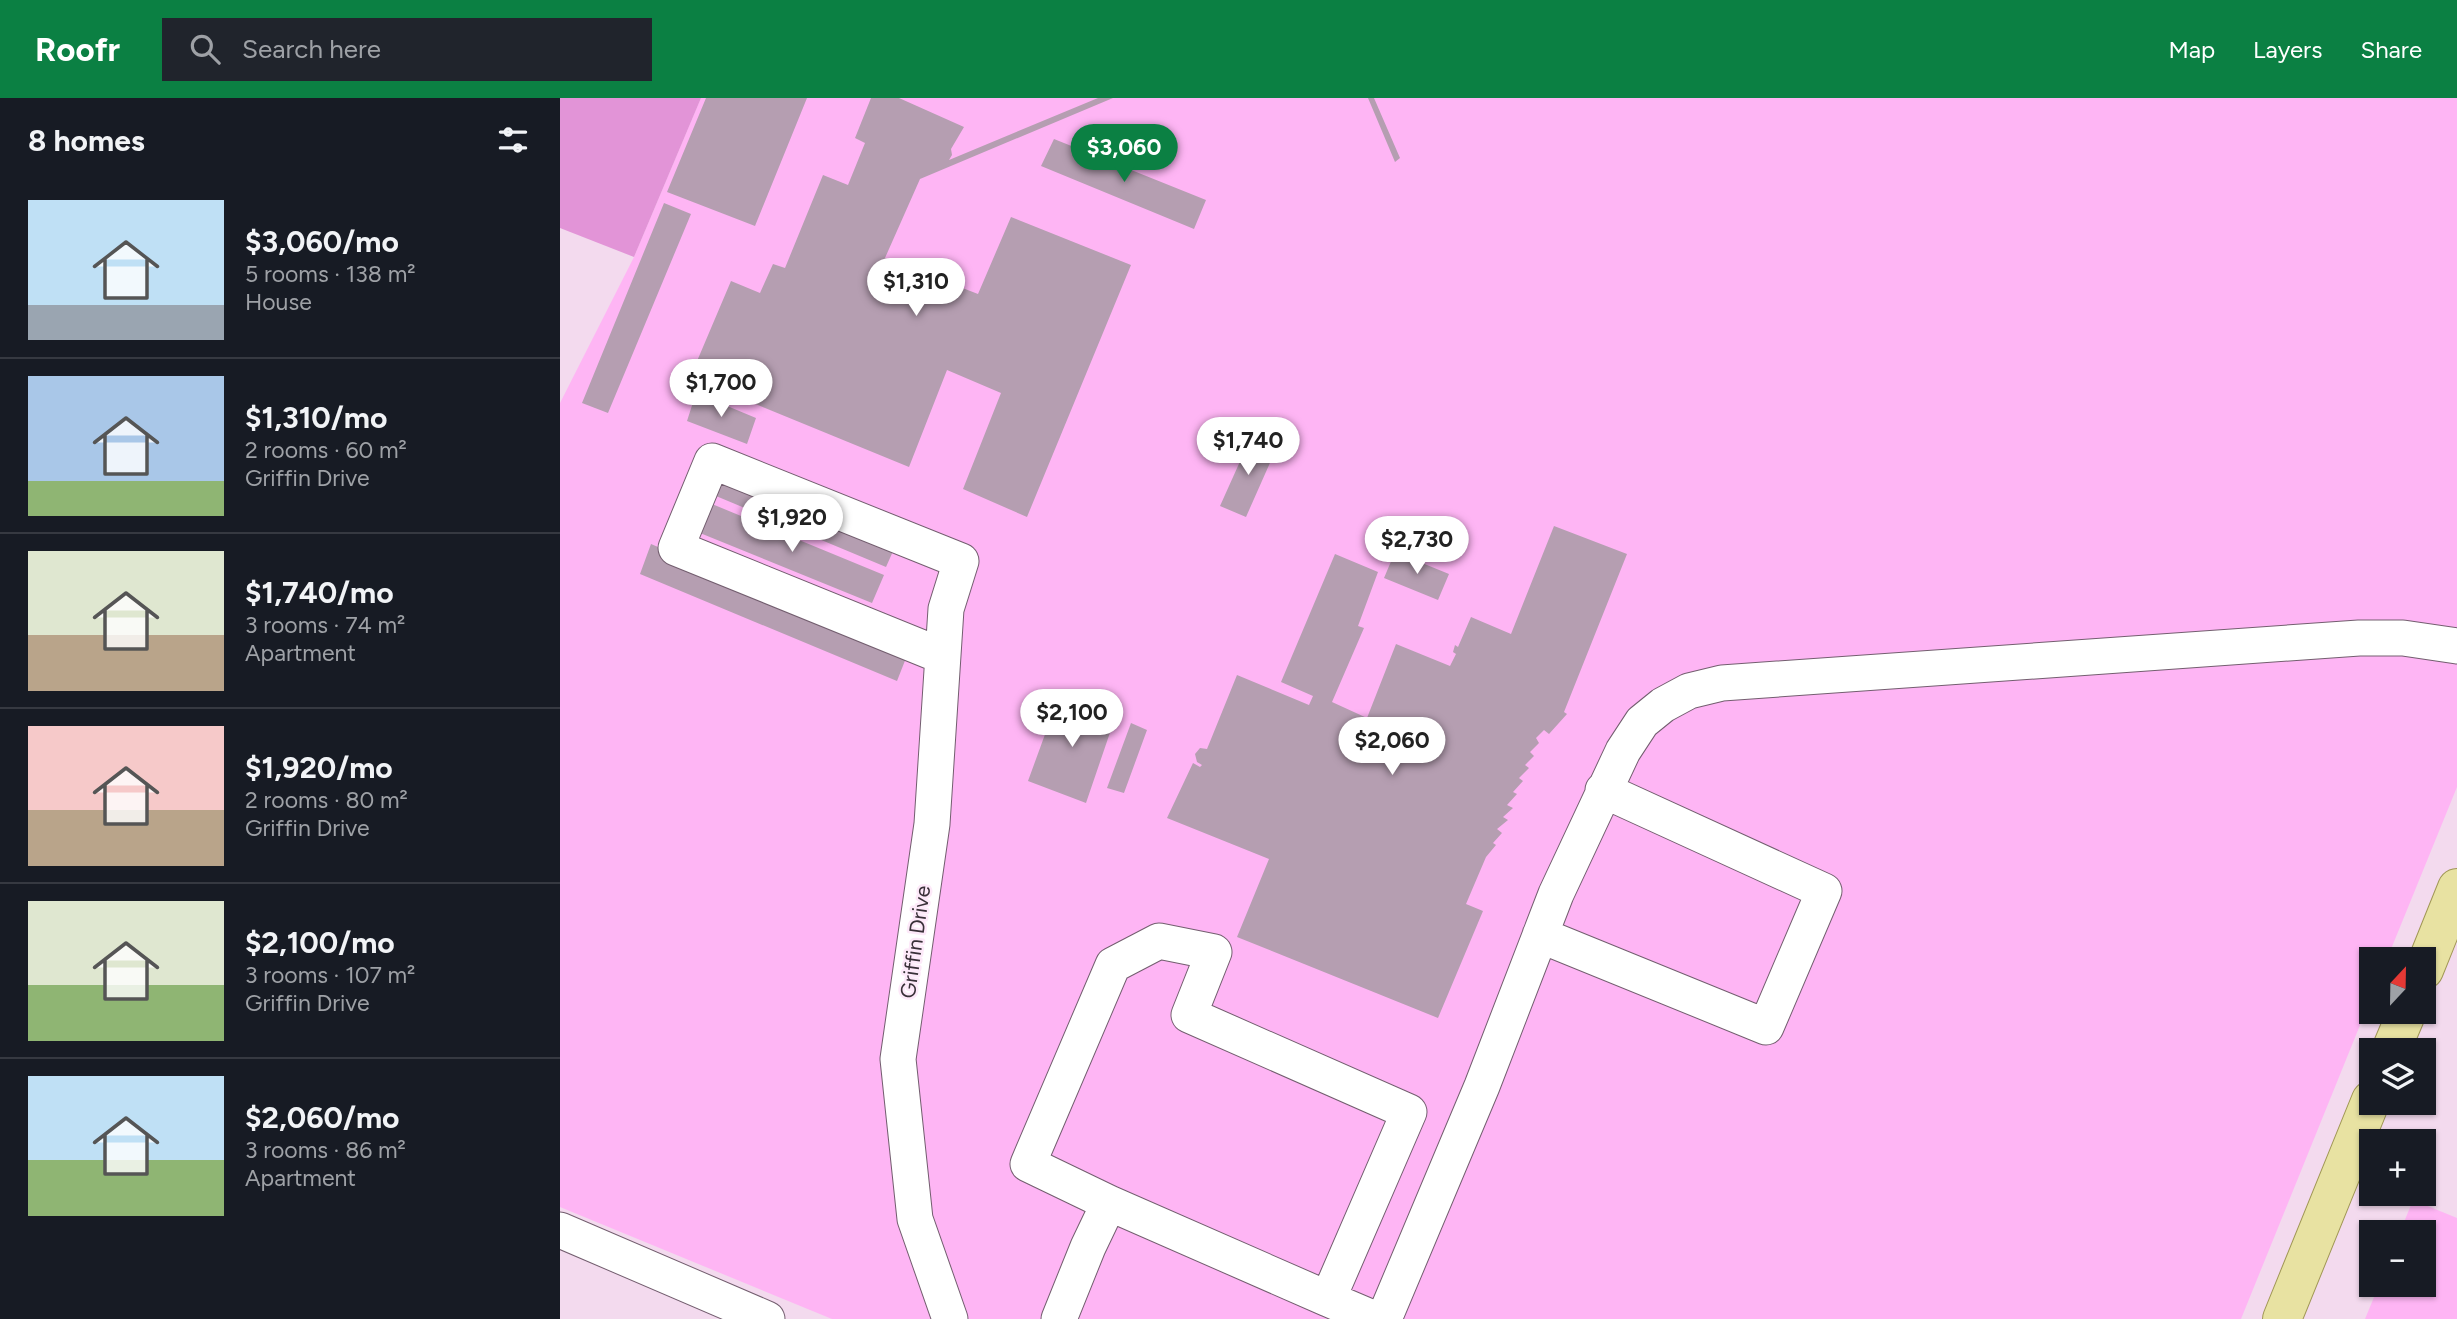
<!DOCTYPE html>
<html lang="en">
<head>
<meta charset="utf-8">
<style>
  body { margin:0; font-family:Figtree,sans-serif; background:#20242c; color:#f1f3f6; height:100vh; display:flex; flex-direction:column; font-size:26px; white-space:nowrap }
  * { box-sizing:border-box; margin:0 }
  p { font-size:23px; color:#9ea1a6 }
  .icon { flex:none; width:38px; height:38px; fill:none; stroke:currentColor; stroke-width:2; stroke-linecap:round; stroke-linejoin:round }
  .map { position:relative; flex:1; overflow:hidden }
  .drawer { display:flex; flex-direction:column; background:#171b24; width:560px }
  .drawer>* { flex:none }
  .needle { width:46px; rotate:22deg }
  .tools { position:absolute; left:1799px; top:849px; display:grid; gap:14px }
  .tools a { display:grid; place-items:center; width:77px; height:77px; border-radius:0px; background:#171b24; box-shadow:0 2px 5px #0004; font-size:35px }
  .price { position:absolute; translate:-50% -60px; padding:0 16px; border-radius:24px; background:#fff; color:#222; font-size:23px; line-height:46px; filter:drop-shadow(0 2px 4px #0008) }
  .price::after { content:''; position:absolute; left:50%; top:42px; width:21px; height:16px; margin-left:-10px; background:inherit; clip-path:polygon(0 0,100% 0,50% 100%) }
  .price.selected { background:#0b8043; color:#fff }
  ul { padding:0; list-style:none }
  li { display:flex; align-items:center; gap:21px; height:175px; padding:0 28px }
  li+li { border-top:2px solid #363941 }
  li span { display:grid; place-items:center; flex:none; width:196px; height:140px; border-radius:0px; color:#555 }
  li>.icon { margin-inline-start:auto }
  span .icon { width:84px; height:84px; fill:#fffc; stroke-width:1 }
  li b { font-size:30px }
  h2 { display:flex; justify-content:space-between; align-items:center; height:84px; padding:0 28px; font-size:30px }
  header { display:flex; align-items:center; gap:42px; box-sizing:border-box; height:98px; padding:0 35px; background:#0b8043; color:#fff }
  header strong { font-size:33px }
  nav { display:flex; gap:38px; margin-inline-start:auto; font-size:24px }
  .search { width:490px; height:63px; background:#20242c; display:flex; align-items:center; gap:18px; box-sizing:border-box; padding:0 24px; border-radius:0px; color:#9ea1a6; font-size:26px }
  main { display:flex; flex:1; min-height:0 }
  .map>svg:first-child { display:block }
  .green { fill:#feb5f4 }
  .forest { fill:#e294d7 }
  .building { fill:#b59eb1 }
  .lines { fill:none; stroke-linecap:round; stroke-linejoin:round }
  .minor-casing { stroke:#735e6f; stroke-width:37 }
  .major-casing { stroke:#a09755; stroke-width:40 }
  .minor { stroke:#fff; stroke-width:35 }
  .major { stroke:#e8e2a2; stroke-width:38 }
  .labels { text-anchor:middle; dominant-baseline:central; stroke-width:5; stroke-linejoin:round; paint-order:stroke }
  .street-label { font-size:21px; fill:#393038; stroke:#fde9f9 }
</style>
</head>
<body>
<header>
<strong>Roofr</strong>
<div class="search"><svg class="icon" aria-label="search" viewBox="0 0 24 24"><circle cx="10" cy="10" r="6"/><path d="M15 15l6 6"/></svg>Search here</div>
<nav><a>Map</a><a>Layers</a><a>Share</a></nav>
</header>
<main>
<section class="drawer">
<h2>8 homes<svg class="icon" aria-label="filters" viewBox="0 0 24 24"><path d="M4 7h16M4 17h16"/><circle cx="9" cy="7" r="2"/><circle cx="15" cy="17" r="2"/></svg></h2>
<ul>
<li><span style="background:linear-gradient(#bfe0f5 75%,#9aa5b1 0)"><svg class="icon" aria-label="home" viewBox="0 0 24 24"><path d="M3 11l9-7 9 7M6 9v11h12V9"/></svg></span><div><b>$3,060/mo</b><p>5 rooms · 138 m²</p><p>House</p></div></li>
<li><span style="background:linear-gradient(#a9c7e8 75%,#8fb573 0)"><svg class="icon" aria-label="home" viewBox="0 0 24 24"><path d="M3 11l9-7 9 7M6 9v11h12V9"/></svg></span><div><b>$1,310/mo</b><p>2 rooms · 60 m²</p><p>Griffin Drive</p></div></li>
<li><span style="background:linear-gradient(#dfe7d0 60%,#b9a48a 0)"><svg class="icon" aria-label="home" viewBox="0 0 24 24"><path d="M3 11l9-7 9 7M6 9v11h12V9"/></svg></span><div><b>$1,740/mo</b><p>3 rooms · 74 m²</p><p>Apartment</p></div></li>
<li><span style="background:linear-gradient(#f6c9c9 60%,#b9a48a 0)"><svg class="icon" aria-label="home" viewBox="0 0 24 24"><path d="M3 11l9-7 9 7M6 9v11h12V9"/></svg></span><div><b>$1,920/mo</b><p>2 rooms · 80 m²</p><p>Griffin Drive</p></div></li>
<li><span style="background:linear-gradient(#dfe7d0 60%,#8fb573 0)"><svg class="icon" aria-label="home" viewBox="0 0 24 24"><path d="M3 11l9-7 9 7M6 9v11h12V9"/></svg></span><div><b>$2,100/mo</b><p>3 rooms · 107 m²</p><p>Griffin Drive</p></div></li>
<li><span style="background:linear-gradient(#bfe0f5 60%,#8fb573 0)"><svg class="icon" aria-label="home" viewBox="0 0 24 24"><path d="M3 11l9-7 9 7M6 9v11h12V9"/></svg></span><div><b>$2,060/mo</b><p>3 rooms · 86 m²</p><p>Apartment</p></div></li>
</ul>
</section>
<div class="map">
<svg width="1897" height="1221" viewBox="0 0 1897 1221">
  <rect width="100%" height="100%" fill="#f3daee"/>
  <path class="green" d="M141,0H1897V689L1827,861H1811V900L1681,1221H272L0,1109V305L74,159Z
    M1853,1102L1897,1120V1221H1805L1819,1187L1864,1186V1134H1840Z"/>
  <path class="forest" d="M0,0H141L74,159L0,130Z"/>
  <path class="building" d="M146,0H247L195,128L107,94Z
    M311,0H339L404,29L391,51L392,57L389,62L538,0H553L360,81L325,160L418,196L451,119L571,167L467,419L403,391L441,295L387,272L349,369L176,298L174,302L129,282L171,183L200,195L213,166L225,170L263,77L288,87L305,45L295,40Z
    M808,0H814L840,60L835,64Z
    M494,41L646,102L634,131L481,68Z
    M104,105L131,116L48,315L22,305Z
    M136,295L196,320L187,346L127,323Z
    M691,339L717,349L686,419L660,408Z
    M167,371L338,442L326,469L156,398Z
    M152,406L324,477L312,505L140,435Z
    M994,428L1067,456L1004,614L1007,616L989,636L984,632L976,640L979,645L970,654L974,658L965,667L969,670L959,680L963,683L953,694L957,696L947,707L953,710L943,719L948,722L937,731L942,735L933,745L936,747L926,759L906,806L923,813L878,920L677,839L709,761L607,720L633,665L640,669L642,667L637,664L635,656L640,650L647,651L677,577L749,607L753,598L721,584L775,456L818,474L798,528L804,530L772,604L807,620L836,546L890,568L896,556L893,554L895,547L898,549L911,519L951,536Z
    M91,446L348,555L337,583L80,476Z
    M835,454L889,476L878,502L824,480Z
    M499,598L556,617L526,705L468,683Z
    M571,625L587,632L564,695L547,690Z"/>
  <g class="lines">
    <g class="minor-casing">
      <path id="minor" d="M382,558L116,450L152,363L401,463L386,511L372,726L338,961L355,1121L390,1221
        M980,837L1206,929L1264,793L1043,692
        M549,1105L768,1201
        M0,1132L207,1221
        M499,1221L528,1149L549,1105L468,1066L553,867L599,843L654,854L629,917L849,1014L768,1201L815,1221
        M824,1221L922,988L996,796L1063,653L1082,624L1103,607L1129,593L1162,585L1799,540H1843L1897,548"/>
    </g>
    <g class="major-casing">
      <path id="major" d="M1864,872L1897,790
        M1831,952L1847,914
        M1722,1221L1811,1002"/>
    </g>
    <use href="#minor" class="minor"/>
    <use href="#major" class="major"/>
  </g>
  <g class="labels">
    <g class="street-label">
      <text transform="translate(355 844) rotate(-82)">Griffin Drive</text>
    </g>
  </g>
</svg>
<div class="tools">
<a><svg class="needle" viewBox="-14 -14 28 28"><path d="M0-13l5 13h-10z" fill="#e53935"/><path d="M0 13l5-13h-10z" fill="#9ea1a6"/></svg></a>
<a><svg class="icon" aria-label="layers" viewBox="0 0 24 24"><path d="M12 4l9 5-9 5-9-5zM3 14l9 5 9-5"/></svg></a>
<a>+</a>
<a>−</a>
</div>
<b class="price selected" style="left:564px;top:86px">$3,060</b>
<b class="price" style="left:356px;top:220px">$1,310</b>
<b class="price" style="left:161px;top:321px">$1,700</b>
<b class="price" style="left:688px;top:379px">$1,740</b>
<b class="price" style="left:232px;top:456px">$1,920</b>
<b class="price" style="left:857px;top:478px">$2,730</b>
<b class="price" style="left:512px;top:651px">$2,100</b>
<b class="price" style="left:832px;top:679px">$2,060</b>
</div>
</main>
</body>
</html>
